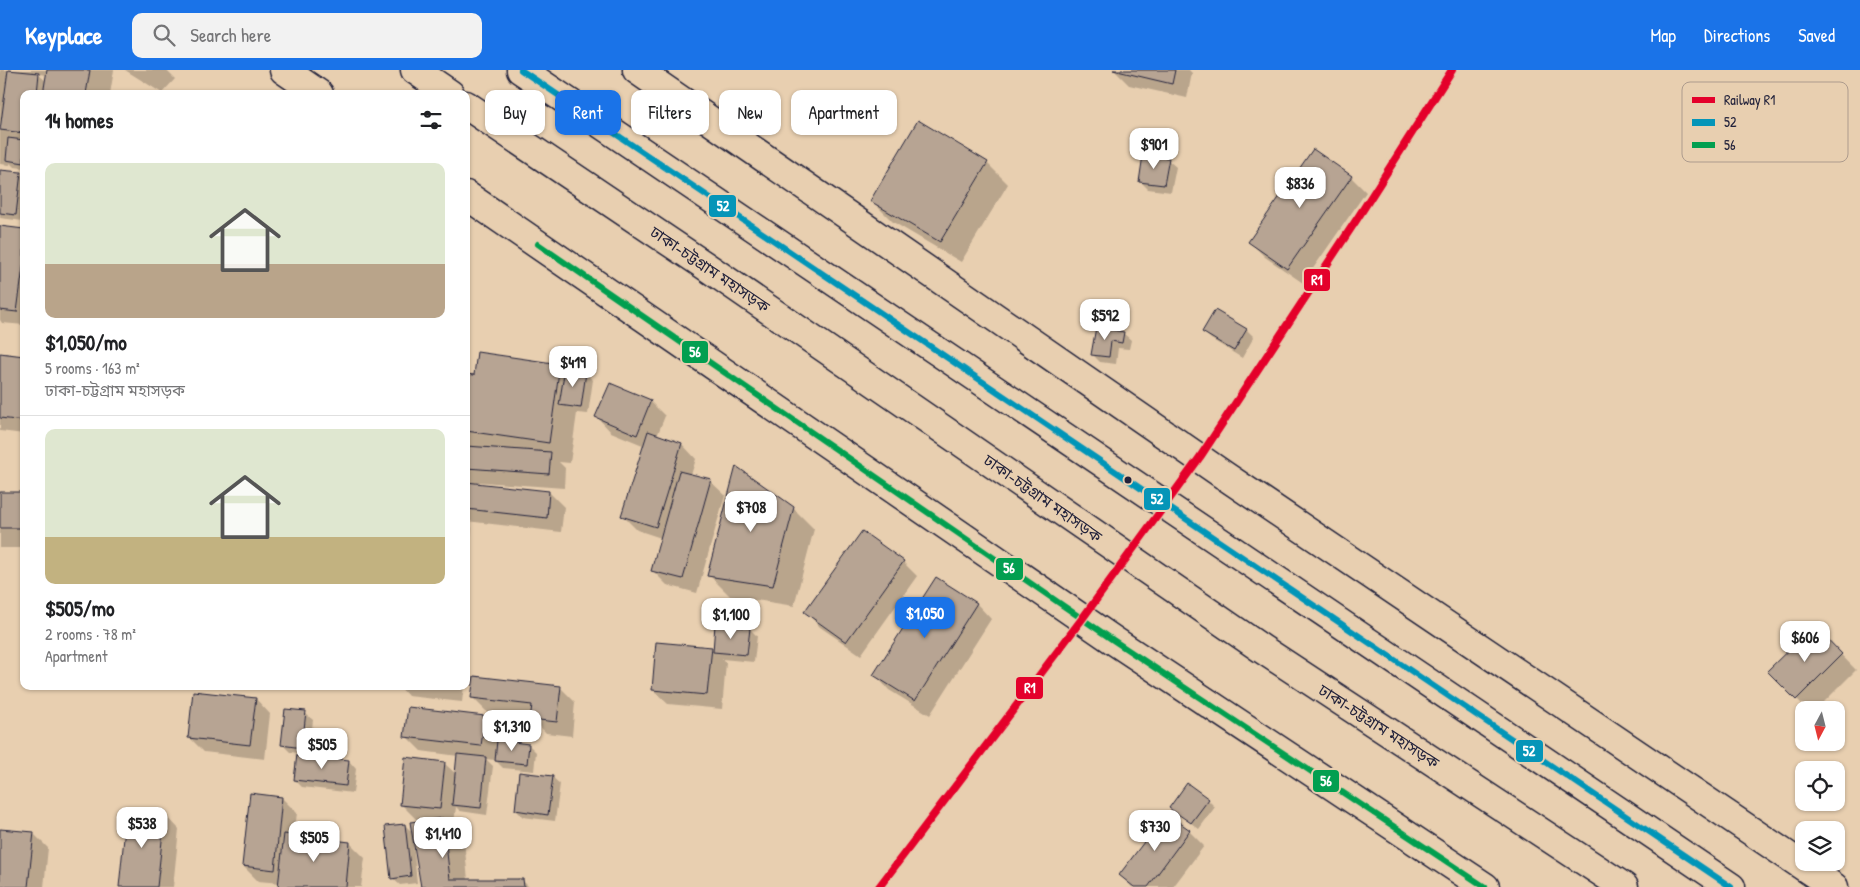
<!DOCTYPE html>
<html lang="en">
<head>
<meta charset="utf-8">
<style>
  body { margin:0; font-family:"Patrick Hand","Noto Sans Bengali",sans-serif; background:#f2f2f2; color:#202124; height:100vh; display:flex; flex-direction:column; font-size:19px; white-space:nowrap }
  * { box-sizing:border-box; margin:0 }
  p { font-size:16px; color:#757577 }
  .icon { flex:none; width:28px; height:28px; fill:none; stroke:currentColor; stroke-width:2; stroke-linecap:round; stroke-linejoin:round }
  .map { position:relative; flex:1; overflow:hidden }
  .side { position:absolute; left:20px; top:20px; width:450px; height:600px; display:flex; flex-direction:column; background:#fff; border-radius:10px; box-shadow:0 1px 4px #0004 }
  .side>* { flex:none }
  .guide { position:absolute; left:485px; top:20px; width:475px; height:45px; display:flex; gap:10px }
  .needle { width:32px; rotate:187deg }
  .buttons { position:absolute; left:1795px; top:631px; display:grid; gap:10px }
  .buttons a { display:grid; place-items:center; width:50px; height:50px; border-radius:10px; background:#fff; box-shadow:0 1px 4px #0004; font-size:25px }
  .price { position:absolute; translate:-50% -42px; padding:0 11px; border-radius:10px; background:#fff; color:#222; font-size:16px; line-height:32px; filter:drop-shadow(0 1px 2px #0008) }
  .price::after { content:''; position:absolute; left:50%; top:30px; width:15px; height:11px; margin-left:-8px; background:inherit; clip-path:polygon(0 0,100% 0,50% 100%) }
  .price.current { background:#1a73e8; color:#fff }
  ul { padding:0; list-style:none }
  li { display:grid; align-content:center; gap:10px; height:265px; padding:0 25px }
  li+li { border-top:1px solid #e0e0e0 }
  li span { display:grid; place-items:center; height:155px; border-radius:10px; color:#555 }
  li>.icon { margin-inline-start:auto }
  span .icon { width:90px; height:90px; fill:#fffc; stroke-width:1 }
  li b { font-size:21px }
  h2 { display:flex; justify-content:space-between; align-items:center; height:60px; padding:0 25px; font-size:21px }
  .pill { padding:0 18px; border-radius:10px; background:#fff; box-shadow:0 1px 4px #0004; font-size:18px; line-height:45px }
  .pill.current { background:#1a73e8; color:#fff }
  header { display:flex; align-items:center; gap:30px; box-sizing:border-box; height:70px; padding:0 25px; background:#1a73e8; color:#fff }
  header strong { font-size:24px }
  nav { display:flex; gap:28px; margin-inline-start:auto; font-size:18px }
  .search { width:350px; height:45px; background:#f2f2f2; display:flex; align-items:center; gap:12px; box-sizing:border-box; padding:0 18px; border-radius:10px; color:#757577; font-size:19px }
  .map>svg:first-child { display:block }
  .shadow { fill:#0003; fill-rule:evenodd }
  .building { fill:#b7a493; stroke:#22223b }
  .lines { fill:none; stroke-linecap:round; stroke-linejoin:round }
  .highway-casing { stroke:#22223b; stroke-width:31 }
  .highway { stroke:#e8cfb0; stroke-width:28 }
  .bus-1-casing { stroke:#e8cfb0; stroke-width:10 }
  .bus-2-casing { stroke:#e8cfb0; stroke-width:10 }
  .bus-1 { stroke:#0595b8; stroke-width:6 }
  .bus-2 { stroke:#029f50; stroke-width:6 }
  .rail-1-casing { stroke:#e8cfb0; stroke-width:11 }
  .rail-1 { stroke:#e4002b; stroke-width:8 }
  .bus-dot { fill:#22223b; stroke:#e8cfb0; stroke-width:2 }
  .labels { text-anchor:middle; dominant-baseline:central; stroke-width:4; stroke-linejoin:round; paint-order:stroke }
  .street-label { font-size:16px; fill:#22223b; stroke:#e8cfb0 }
  .key { fill:#e8cfb0; stroke:#ad9b8d; stroke-width:1 }
  .key-label { font-size:14px; fill:#22223b }
  .line-badge { stroke:#e8cfb0; stroke-width:2 }
  .badge-label { font-size:14px; text-anchor:middle; font-weight:bold; fill:#fff }
</style>
</head>
<body>
<header>
<strong>Keyplace</strong>
<div class="search"><svg class="icon" aria-label="search" viewBox="0 0 24 24"><circle cx="10" cy="10" r="6"/><path d="M15 15l6 6"/></svg>Search here</div>
<nav><a>Map</a><a>Directions</a><a>Saved</a></nav>
</header>
<div class="map">
<svg width="1860" height="817" viewBox="0 0 1860 817">
  <rect width="100%" height="100%" fill="#e8cfb0"/>
  <filter id="ink" filterUnits="userSpaceOnUse"><feTurbulence type="fractalNoise" baseFrequency=".02" numOctaves="2"/><feDisplacementMap in="SourceGraphic" scale="10" xChannelSelector="R" yChannelSelector="G"/><feConvolveMatrix kernelMatrix="1 2 1 2 8 2 1 2 1" color-interpolation-filters="sRGB"/></filter>
  <g filter="url(#ink)">
    <path class="shadow" d="M0,0H114L110,24H24V98L14,97L10,93V95L0,94ZM38,4L48,5L47,12Z
      M125,0H166L175,9L162,23Z
      M1114,0H1189L1192,3L1187,28L1129,15Z
      M1168,90L1176,97L1171,122L1148,119L1140,111Z
      M987,93L1008,114L961,192L893,152L872,131Z
      M0,101L21,104L24,107L23,151L0,148Z
      M1351,107L1366,122L1303,213L1265,187L1250,172Z
      M0,157L24,160V255L2,253L0,250Z
      M1215,242L1247,260L1254,267L1242,288L1211,269L1203,262Z
      M1097,259L1123,263L1131,270L1129,279L1118,278L1116,294L1100,292L1092,284Z
      M0,284L24,287V364L0,361Z
      M559,295L566,301L585,303L593,310L588,344L577,343L570,393L559,392L565,398L564,418L480,412V414L549,422L564,437L561,462L466,451V377L470,378L466,374V305L475,306Z
      M650,331L665,346L657,366L682,374L696,389L691,405L710,411L725,425L697,523L667,515L652,500L661,468L637,460L622,445L645,376L611,362L597,347Z
      M0,423L24,424V478H0Z
      M793,438L814,459L794,536L730,526L709,505Z
      M466,451L472,458L468,490H466Z
      M903,492L917,506L861,585L820,557L806,542Z
      M936,509L977,534L991,549L930,645L889,620L875,605Z
      M1814,557L1856,600L1816,640H1808L1769,601Z
      M750,559L757,566L754,592L722,589L726,593L722,639L668,634L653,620L712,579L714,581Z
      M399,616H464L462,632L408,626Z
      M560,617L575,632L572,666L546,663L531,647L487,642L473,628Z
      M256,629L270,644L265,689L204,682L189,667Z
      M305,643L313,650L309,684L290,682L283,675Z
      M484,647L499,661L497,672L529,675L536,682L534,701L503,698L495,690L486,689L493,696L487,745L460,741L456,737L454,753L446,752L464,770L468,810L523,811L529,817H422L415,773H413L417,813L400,815L392,808L405,755L414,764L425,751L416,749L401,734L444,693L456,704L458,686L421,681L406,666Z
      M349,691L356,699L353,723L302,717L295,710Z
      M552,707L560,714L555,751L523,747L516,740Z
      M282,728L297,743L294,767L350,773L365,788L361,817H280V813L258,811L243,796Z
      M1208,730L1215,737L1199,759L1170,737Z
      M165,744L179,759L173,817H120Z
      M1166,744L1189,761L1204,776L1173,817H1132L1120,805Z
      M0,760L33,763L48,778L44,817H0Z"/>
    <path class="building" d="M8,0L39,3L37,24H24V63L0,60Z
      M47,0H90L86,24H43Z
      M1113,0H1175L1172,14Z
      M918,50L988,92L940,172L870,131Z
      M8,68L24,70V93L6,90Z
      M1313,79L1352,106L1287,199L1248,172Z
      M1143,85L1169,88L1164,115L1139,112Z
      M0,100L21,102L16,145L0,143Z
      M0,156L24,159V190L17,242L0,240Z
      M1215,240L1247,259L1234,281L1202,262Z
      M1096,257L1124,262L1122,273L1111,271L1109,287L1091,285Z
      M477,282L560,294L549,373L466,361V304L474,305Z
      M0,283L24,286V351L0,348Z
      M565,298L586,302L581,338L559,335Z
      M610,313L651,330L637,365L595,347Z
      M648,361L682,373L656,457L621,446Z
      M466,376L551,382L549,404L466,398Z
      M736,396L794,437L773,516L707,506Z
      M679,401L711,409L683,509L651,501Z
      M466,412L549,421L547,448L466,439Z
      M0,422H24V458H0Z
      M862,461L904,491L846,572L804,542Z
      M936,507L977,533L915,631L873,605Z
      M715,554L750,558L747,585L713,582Z
      M1814,555L1842,584L1796,630L1767,601Z
      M656,572L712,577L707,625L652,620Z
      M474,606L561,616L557,652L530,649L532,635L471,628Z
      M193,621L256,628L250,675L188,668Z
      M408,637L485,646L481,676L404,667Z
      M285,639L306,641L302,678L281,675Z
      M497,670L529,674L527,694L495,691Z
      M297,684L349,690L346,716L294,710Z
      M457,684L486,687L481,738L452,735Z
      M405,687L445,692L440,739L400,735Z
      M519,702L553,706L548,745L515,740Z
      M1187,713L1209,729L1191,753L1169,738Z
      M250,723L282,727L275,800L242,796Z
      M127,738L165,743L157,817H119Z
      M1166,743L1190,760L1148,817H1134L1119,805Z
      M443,748L450,809H523L524,817H421L410,752Z
      M405,754L411,806L391,809L385,756Z
      M0,759L34,762L28,817H0Z
      M284,764L350,772L346,817H278Z"/>
    <g class="lines">
      <g class="highway-casing">
        <path id="highway" d="M284,0L319,24
          M415,0L450,24
          M521,0L1731,817
          M637,0L1225,406L1834,817
          M466,35L704,195L1262,579L1624,817
          M466,125L1113,570L1485,817"/>
      </g>
      <use href="#highway" class="highway"/>
      <g class="bus-1-casing">
        <path id="bus-1" d="M521,0L1731,817"/>
      </g>
      <g class="bus-2-casing">
        <path id="bus-2" d="M538,174L1113,570L1485,817"/>
      </g>
      <use href="#bus-1" class="bus-1"/>
      <use href="#bus-2" class="bus-2"/>
      <g class="rail-1-casing">
        <path id="rail-1" d="M879,817L1082,549L1200,387L1357,149L1452,0"/>
      </g>
      <use href="#rail-1" class="rail-1"/>
    </g>
  </g>
  <circle class="bus-dot" cx="1128" cy="410" r="4.5"/>
  <g class="labels">
    <g class="street-label">
      <text transform="translate(710 199) rotate(34)">ঢাকা-চট্টগ্রাম মহাসড়ক</text>
      <text transform="translate(1043 428) rotate(35)">ঢাকা-চট্টগ্রাম মহাসড়ক</text>
      <text transform="translate(1379 656) rotate(33)">ঢাকা-চট্টগ্রাম মহাসড়ক</text>
    </g>
  </g>
  <rect x="1682" y="12" width="166" height="80" rx="8" class="key"/>
  <rect x="1692" y="27" width="23" height="6" fill="#e4002b"/>
  <rect x="1692" y="49" width="23" height="7" fill="#0595b8"/>
  <rect x="1692" y="72" width="23" height="6" fill="#029f50"/>
  <g class="key-label">
    <text x="1724" y="35">Railway R1</text>
    <text x="1724" y="57">52</text>
    <text x="1724" y="80">56</text>
  </g>
  <g class="line-badge">
    <rect x="708" y="124" width="29" height="24" rx="5" fill="#0595b8"/>
    <rect x="1303" y="198" width="28" height="24" rx="5" fill="#e4002b"/>
    <rect x="681" y="270" width="28" height="24" rx="5" fill="#029f50"/>
    <rect x="1143" y="417" width="28" height="24" rx="5" fill="#0595b8"/>
    <rect x="995" y="487" width="29" height="24" rx="5" fill="#029f50"/>
    <rect x="1015" y="606" width="29" height="24" rx="5" fill="#e4002b"/>
    <rect x="1515" y="669" width="29" height="24" rx="5" fill="#0595b8"/>
    <rect x="1312" y="699" width="28" height="24" rx="5" fill="#029f50"/>
  </g>
  <g class="badge-label">
    <text x="723" y="141">52</text>
    <text x="1317" y="215">R1</text>
    <text x="695" y="287">56</text>
    <text x="1157" y="434">52</text>
    <text x="1009" y="503">56</text>
    <text x="1030" y="623">R1</text>
    <text x="1529" y="686">52</text>
    <text x="1326" y="716">56</text>
  </g>
</svg>
<div class="buttons">
<a><svg class="needle" viewBox="-14 -14 28 28"><path d="M0-13l5 13h-10z" fill="#e53935"/><path d="M0 13l5-13h-10z" fill="#757577"/></svg></a>
<a><svg class="icon" aria-label="locate" viewBox="0 0 24 24"><circle cx="12" cy="12" r="6"/><path d="M12 2v4M12 18v4M2 12h4M18 12h4"/></svg></a>
<a><svg class="icon" aria-label="layers" viewBox="0 0 24 24"><path d="M12 4l9 5-9 5-9-5zM3 14l9 5 9-5"/></svg></a>
</div>
<b class="price" style="left:1154px;top:100px">$901</b>
<b class="price" style="left:1300px;top:139px">$836</b>
<b class="price" style="left:1105px;top:271px">$592</b>
<b class="price" style="left:573px;top:318px">$419</b>
<b class="price" style="left:751px;top:463px">$708</b>
<b class="price current" style="left:925px;top:569px">$1,050</b>
<b class="price" style="left:731px;top:570px">$1,100</b>
<b class="price" style="left:1805px;top:593px">$606</b>
<b class="price" style="left:512px;top:682px">$1,310</b>
<b class="price" style="left:322px;top:700px">$505</b>
<b class="price" style="left:142px;top:779px">$538</b>
<b class="price" style="left:1155px;top:782px">$730</b>
<b class="price" style="left:443px;top:789px">$1,410</b>
<b class="price" style="left:314px;top:793px">$505</b>
<div class="guide">
<a class="pill">Buy</a>
<a class="pill current">Rent</a>
<a class="pill">Filters</a>
<a class="pill">New</a>
<a class="pill">Apartment</a>
</div>
<section class="side">
<h2>14 homes<svg class="icon" aria-label="filters" viewBox="0 0 24 24"><path d="M4 7h16M4 17h16"/><circle cx="9" cy="7" r="2"/><circle cx="15" cy="17" r="2"/></svg></h2>
<ul>
<li><span style="background:linear-gradient(#dfe7d0 65%,#b9a48a 0)"><svg class="icon" aria-label="home" viewBox="0 0 24 24"><path d="M3 11l9-7 9 7M6 9v11h12V9"/></svg></span><div><b>$1,050/mo</b><p>5 rooms · 163 m²</p><p>ঢাকা-চট্টগ্রাম মহাসড়ক</p></div></li>
<li><span style="background:linear-gradient(#dfe7d0 70%,#c2b280 0)"><svg class="icon" aria-label="home" viewBox="0 0 24 24"><path d="M3 11l9-7 9 7M6 9v11h12V9"/></svg></span><div><b>$505/mo</b><p>2 rooms · 78 m²</p><p>Apartment</p></div></li>
</ul>
</section>
</div>
</body>
</html>
